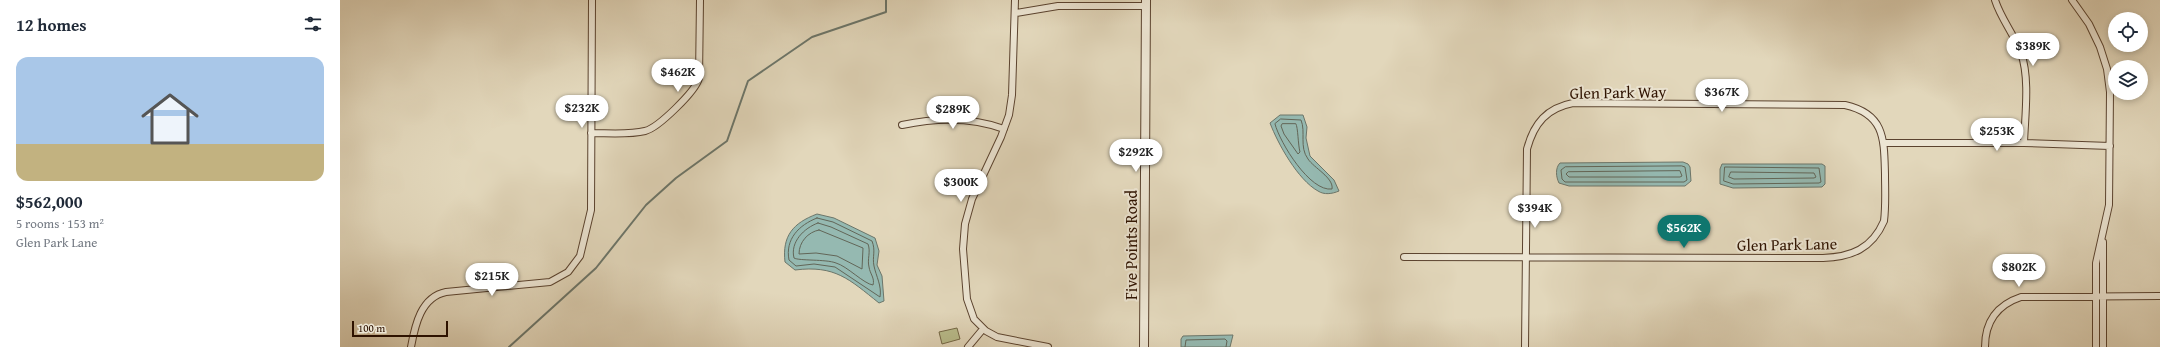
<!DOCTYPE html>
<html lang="en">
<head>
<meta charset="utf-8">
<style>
  body { margin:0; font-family:"Gentium Book Plus",serif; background:#f2f2f3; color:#1f2937; height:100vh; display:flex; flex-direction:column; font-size:15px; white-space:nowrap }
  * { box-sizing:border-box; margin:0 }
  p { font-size:13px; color:#747a83 }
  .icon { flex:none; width:22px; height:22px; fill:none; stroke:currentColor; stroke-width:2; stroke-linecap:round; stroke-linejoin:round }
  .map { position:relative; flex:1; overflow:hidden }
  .side { display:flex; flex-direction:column; background:#fff; width:340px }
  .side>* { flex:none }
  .controls { position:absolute; left:1768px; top:12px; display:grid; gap:8px }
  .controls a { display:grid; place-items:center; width:40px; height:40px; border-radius:50%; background:#fff; box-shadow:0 2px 6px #0003; font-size:20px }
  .scale { position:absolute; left:12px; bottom:10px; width:96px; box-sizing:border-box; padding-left:4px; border:2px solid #2e1200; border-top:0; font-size:11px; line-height:14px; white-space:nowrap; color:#2e1200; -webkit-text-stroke:3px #ece5d3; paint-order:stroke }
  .price { position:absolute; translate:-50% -34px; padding:0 9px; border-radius:14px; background:#fff; color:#222; font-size:13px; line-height:26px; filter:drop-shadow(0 1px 2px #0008) }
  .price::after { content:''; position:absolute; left:50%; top:24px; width:12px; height:9px; margin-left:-6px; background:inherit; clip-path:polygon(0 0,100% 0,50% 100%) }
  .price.current { background:#0f766e; color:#fff }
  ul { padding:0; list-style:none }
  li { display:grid; align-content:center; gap:8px; height:212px; padding:0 16px }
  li+li { border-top:1px solid #e0e1e3 }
  li span { display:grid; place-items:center; height:124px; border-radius:12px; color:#555 }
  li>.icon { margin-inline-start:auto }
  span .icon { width:72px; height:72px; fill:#fffc; stroke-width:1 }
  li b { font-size:17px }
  h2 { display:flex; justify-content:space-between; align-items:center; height:48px; padding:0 16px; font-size:17px }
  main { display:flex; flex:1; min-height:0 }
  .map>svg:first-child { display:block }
  .green { fill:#b9bd8c; stroke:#746846 }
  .water { fill:#95b9b1; stroke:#6c766a }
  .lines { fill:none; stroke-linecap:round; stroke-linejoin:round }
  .shore { stroke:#626658; stroke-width:1 }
  .stream { stroke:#6c766a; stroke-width:2 }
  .minor-casing { stroke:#5b432f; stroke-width:8 }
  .tertiary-casing { stroke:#5b432f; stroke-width:10 }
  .minor { stroke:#ece5d3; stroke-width:6 }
  .tertiary { stroke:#ece5d3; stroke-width:8 }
  .labels { text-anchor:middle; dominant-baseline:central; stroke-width:4; stroke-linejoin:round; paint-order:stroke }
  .street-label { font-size:16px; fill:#2e1200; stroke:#ece5d3 }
</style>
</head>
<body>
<main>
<section class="side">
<h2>12 homes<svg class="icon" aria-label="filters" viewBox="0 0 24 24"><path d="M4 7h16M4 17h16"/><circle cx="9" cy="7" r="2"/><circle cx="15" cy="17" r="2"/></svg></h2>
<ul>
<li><span style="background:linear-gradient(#a9c7e8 70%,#c2b280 0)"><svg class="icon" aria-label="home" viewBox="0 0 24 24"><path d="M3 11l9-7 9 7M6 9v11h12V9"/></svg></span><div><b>$562,000</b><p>5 rooms · 153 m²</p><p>Glen Park Lane</p></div></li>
</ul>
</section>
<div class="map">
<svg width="1820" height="347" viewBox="0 0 1820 347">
  <rect width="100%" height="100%" fill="#e2d7bb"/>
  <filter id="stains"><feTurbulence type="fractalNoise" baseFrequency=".005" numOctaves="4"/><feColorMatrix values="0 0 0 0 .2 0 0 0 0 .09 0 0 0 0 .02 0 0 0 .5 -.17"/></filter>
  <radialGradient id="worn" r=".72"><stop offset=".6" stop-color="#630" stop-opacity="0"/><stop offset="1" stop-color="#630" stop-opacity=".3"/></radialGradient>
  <path class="green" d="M617,328L620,339L602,344L599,332Z"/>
  <path class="water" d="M940,115H963L967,127L966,138L970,156L994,180L999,191C992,194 984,195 978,191C958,180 938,144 930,123Z
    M1343,162L1348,164L1350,167L1351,181L1345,186H1229L1219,183C1216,177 1215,168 1220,163Z
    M1382,164H1482L1485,166V184L1482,187L1393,188L1380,184V169Z
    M477,214L494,218L535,238L539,251L537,265L542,276L544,301L539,303C509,279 495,265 455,270L445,262C442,236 453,223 477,214Z
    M893,335L890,347H841V339L843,336Z"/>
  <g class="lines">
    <path class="shore" d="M941,119L961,120C966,132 959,147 968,159C974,168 994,178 992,189C970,192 940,143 935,124Z
      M956,124C958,127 958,145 960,152L958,154L944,134L941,126L942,124Z
      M1342,166L1345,167L1347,180L1344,182H1225L1222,179L1221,170L1225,167Z
      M1385,167L1479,168L1481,182L1479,183L1393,184L1384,181Z
      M1340,171L1342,176L1340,177H1229L1226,174L1228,172Z
      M1391,172L1474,173L1476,177L1474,178L1394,179L1389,177Z
      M477,218L493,222L532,241C536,251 532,257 534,266C536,276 542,286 540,297L495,267L474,264L456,266L449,260C445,239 459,225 477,218Z
      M478,223L491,227L528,244C531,252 527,259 529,267C530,274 535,278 533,285C524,284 507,266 496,263C486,259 459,261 454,258C450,242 464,228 478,223Z
      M479,230L523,248L522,269L497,256L476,253L459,254C459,242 468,232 479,230Z
      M845,347L846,340L885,339L887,341L886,347"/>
    <path class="stream" d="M169,347L256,268L306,205L336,178L387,141L408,81L472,37L546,12V0"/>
    <g class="minor-casing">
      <path id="minor" d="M675,0L672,95L669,115L661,137L632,199L625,224L623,249L627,299L634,319L646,331L657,337L708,347
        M1655,0C1661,19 1674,34 1681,53C1690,78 1685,116 1684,143
        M1732,0L1749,24L1760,47L1767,69L1770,92L1769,205L1756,263V347
        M676,13L718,6H806
        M562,125C595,118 632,117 664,129
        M251,133C268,133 289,135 305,131C318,128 356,91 359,78L360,0
        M1544,143H1684L1770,146
        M1064,257C1203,258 1343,258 1483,258C1511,257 1532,249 1544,221C1546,205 1545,189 1545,174C1544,139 1545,114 1505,105L1233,103C1207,108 1194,123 1187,149L1185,347
        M71,347C75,325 81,297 106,292L210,282L228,272L240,256L251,210L252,0
        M628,347L643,329
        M1645,347C1645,322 1657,305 1681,297L1820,296
        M1763,347V242"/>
    </g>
    <g class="tertiary-casing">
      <path id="tertiary" d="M804,347L806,0"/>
    </g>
    <use href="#minor" class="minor"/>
    <use href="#tertiary" class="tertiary"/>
  </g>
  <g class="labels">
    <g class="street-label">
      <text transform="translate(1278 92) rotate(-1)">Glen Park Way</text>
      <text transform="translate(1447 244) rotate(-1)">Glen Park Lane</text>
      <text transform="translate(791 245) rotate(-90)">Five Points Road</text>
    </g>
  </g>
  <rect width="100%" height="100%" filter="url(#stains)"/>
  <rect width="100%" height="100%" fill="url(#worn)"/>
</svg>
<div class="controls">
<a><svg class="icon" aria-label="locate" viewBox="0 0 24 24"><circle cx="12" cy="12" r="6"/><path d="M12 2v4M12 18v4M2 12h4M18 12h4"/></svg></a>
<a><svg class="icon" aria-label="layers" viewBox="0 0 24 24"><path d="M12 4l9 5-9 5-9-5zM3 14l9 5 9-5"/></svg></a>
</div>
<div class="scale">100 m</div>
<b class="price" style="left:1693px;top:67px">$389K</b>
<b class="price" style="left:338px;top:93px">$462K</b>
<b class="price" style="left:1382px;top:113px">$367K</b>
<b class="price" style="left:242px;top:129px">$232K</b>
<b class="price" style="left:613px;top:130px">$289K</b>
<b class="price" style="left:1657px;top:152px">$253K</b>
<b class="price" style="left:796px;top:173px">$292K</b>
<b class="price" style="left:621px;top:203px">$300K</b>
<b class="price" style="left:1195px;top:229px">$394K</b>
<b class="price current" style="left:1344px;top:249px">$562K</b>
<b class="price" style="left:1679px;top:288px">$802K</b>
<b class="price" style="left:152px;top:297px">$215K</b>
</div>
</main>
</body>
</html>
